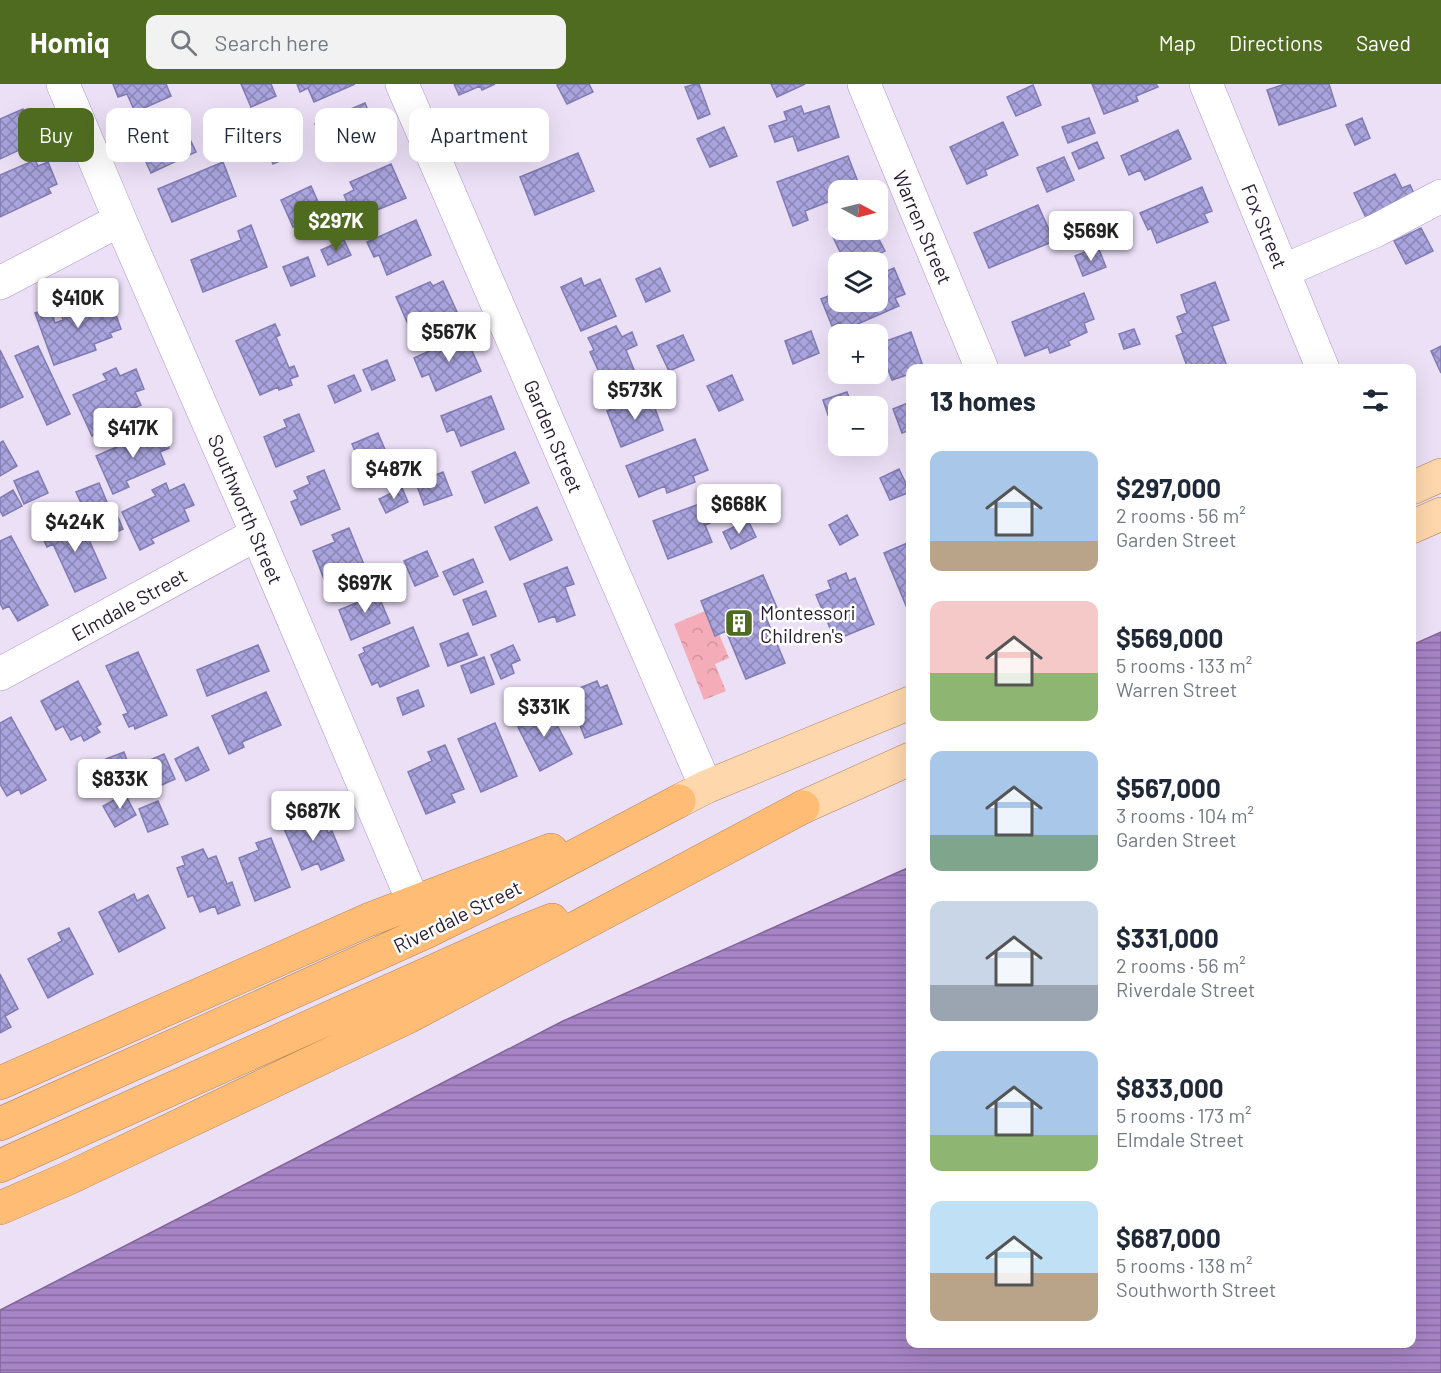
<!DOCTYPE html>
<html lang="en">
<head>
<meta charset="utf-8">
<style>
  body { margin:0; font-family:Barlow,sans-serif; background:#f2f2f3; color:#1f2937; height:100vh; display:flex; flex-direction:column; font-size:22px; white-space:nowrap }
  * { box-sizing:border-box; margin:0 }
  p { font-size:20px; color:#747a83 }
  .icon { flex:none; width:33px; height:33px; fill:none; stroke:currentColor; stroke-width:2; stroke-linecap:round; stroke-linejoin:round }
  .map { position:relative; flex:1; overflow:hidden }
  .sheet { position:absolute; left:906px; top:280px; width:510px; height:984px; display:flex; flex-direction:column; background:#fff; border-radius:12px; box-shadow:0 6px 24px #0002 }
  .sheet>* { flex:none }
  .banner { position:absolute; left:18px; top:24px; width:570px; height:54px; display:flex; gap:12px }
  .needle { width:39px; rotate:97deg }
  .controls { position:absolute; left:828px; top:96px; display:grid; gap:12px }
  .controls a { display:grid; place-items:center; width:60px; height:60px; border-radius:12px; background:#fff; box-shadow:0 6px 24px #0002; font-size:30px }
  .price { position:absolute; translate:-50% -51px; padding:0 14px; border-radius:6px; background:#fff; color:#222; font-size:20px; line-height:39px; filter:drop-shadow(0 2px 3px #0008) }
  .price::after { content:''; position:absolute; left:50%; top:36px; width:18px; height:14px; margin-left:-9px; background:inherit; clip-path:polygon(0 0,100% 0,50% 100%) }
  .price.active { background:#4e6b1f; color:#fff }
  ul { padding:0; list-style:none }
  li { display:flex; align-items:center; gap:18px; height:150px; padding:0 24px }
  li span { display:grid; place-items:center; flex:none; width:168px; height:120px; border-radius:12px; color:#555 }
  li>.icon { margin-inline-start:auto }
  span .icon { width:72px; height:72px; fill:#fffc; stroke-width:1 }
  li b { font-size:26px }
  h2 { display:flex; justify-content:space-between; align-items:center; height:72px; padding:0 24px; font-size:26px }
  .pill { padding:0 21px; border-radius:12px; background:#fff; box-shadow:0 6px 24px #0002; font-size:21px; line-height:54px }
  .pill.active { background:#4e6b1f; color:#fff }
  header { display:flex; align-items:center; gap:36px; box-sizing:border-box; height:84px; padding:0 30px; background:#4e6b1f; color:#fff }
  header strong { font-size:28px }
  nav { display:flex; gap:33px; margin-inline-start:auto; font-size:21px }
  .search { width:420px; height:54px; background:#f2f2f3; display:flex; align-items:center; gap:15px; box-sizing:border-box; padding:0 21px; border-radius:12px; color:#747a83; font-size:22px }
  .map>svg:first-child { display:block }
  .park { fill:url(#park-crowns) }
  .water { fill:url(#water-rules); stroke:#816599; stroke-width:1.5 }
  .building { fill:url(#building-cross-hatch); stroke:#807bb2; stroke-width:1.5 }
  .lines { fill:none; stroke-linecap:round; stroke-linejoin:round }
  .minor-casing { stroke:#af94c9; stroke-width:34 }
  .major-casing { stroke:#b3845c; stroke-width:34 }
  .highway-casing { stroke:#b3845c; stroke-width:34 }
  .minor { stroke:#fff; stroke-width:33 }
  .major { stroke:#fed7ac; stroke-width:33 }
  .highway { stroke:#febc74; stroke-width:33 }
  .labels { text-anchor:middle; dominant-baseline:central; stroke-width:5; stroke-linejoin:round; paint-order:stroke }
  .street-label { font-size:20px; fill:#271c30; stroke:#fff }
  .poi-label { font-size:20px; fill:#271c30; stroke:#fff; text-anchor:start }
</style>
</head>
<body>
<header>
<strong>Homiq</strong>
<div class="search"><svg class="icon" aria-label="search" viewBox="0 0 24 24"><circle cx="10" cy="10" r="6"/><path d="M15 15l6 6"/></svg>Search here</div>
<nav><a>Map</a><a>Directions</a><a>Saved</a></nav>
</header>
<div class="map">
<svg width="1441" height="1289" viewBox="0 0 1441 1289">
  <defs>
    <pattern id="park-crowns" width="20" height="18" patternUnits="userSpaceOnUse" patternTransform="scale(1.5)"><rect width="20" height="18" fill="#f4acb8"/><path d="M2 6a3 3 0 1 1 6 0M12 15a3 3 0 1 1 6 0" fill="none" stroke="#d1939e"/></pattern>
    <pattern id="water-rules" width="6" height="5" patternUnits="userSpaceOnUse" patternTransform="scale(1.5)"><rect width="6" height="5" fill="#a784c6"/><path d="M0 2.5h6" fill="none" stroke="#886ba1"/></pattern>
    <pattern id="building-cross-hatch" width="8" height="8" patternUnits="userSpaceOnUse" patternTransform="scale(1.5)"><rect width="8" height="8" fill="#a9a4de"/><path d="M0 0l8 8M0 8l8-8" fill="none" stroke="#8a85b4"/></pattern>
  </defs>
  <rect width="100%" height="100%" fill="#ece0f7"/>
  <path class="park" d="M705,527L719,550L729,574L715,580L726,607L704,616L674,540Z"/>
  <path class="water" d="M1441,548V1289H0V1226L563,937L910,783V1260H1412V561Z"/>
  <path class="building" d="M113,0H166L171,12L135,28L127,10L118,13Z
    M241,0H271L276,12L251,23Z
    M297,0H355L314,18L308,4L300,8Z
    M454,0H495L482,6L480,2L459,11Z
    M559,0H589L593,8L567,20L557,1Z
    M695,0H699L710,30L698,35L685,3Z
    M771,0H805L777,13Z
    M1092,0H1156L1158,3L1136,12L1138,17L1104,30Z
    M1285,0H1329L1336,22L1279,41L1267,6Z
    M1033,1L1041,21L1016,32L1007,13Z
    M365,19L381,58L336,76L330,59L324,62L315,40Z
    M801,22L804,30L829,22L839,53L798,67L793,52L775,58L769,42L787,36L784,28Z
    M23,25L35,52L27,56L30,61L0,75V35Z
    M516,27L518,31L522,29L534,58L494,76L492,72L489,73L478,48L504,37L502,33Z
    M173,34L182,52L187,49L196,68L151,89L134,52Z
    M1089,34L1095,49L1068,59L1062,43Z
    M1362,34L1370,54L1355,61L1346,41Z
    M1003,38L1018,71L985,86L987,91L967,100L950,63Z
    M724,43L737,72L710,83L697,55Z
    M288,46L298,69L273,80L263,57Z
    M1178,46L1191,75L1145,96L1140,86L1129,91L1121,72Z
    M1097,58L1104,74L1079,85L1072,69Z
    M578,69L594,107L535,131L520,93Z
    M848,72L861,106H838V114L805,127L808,136L793,142L777,98Z
    M1064,73L1074,96L1047,108L1037,84Z
    M35,76L38,82L48,78L57,100L48,104L51,109L0,133V91Z
    M223,78L236,112L172,138L158,105Z
    M391,80L406,114L365,131L362,124L352,128L344,111L354,106L350,98Z
    M1395,90L1402,104L1410,101L1418,118L1371,144L1354,109Z
    M311,102L323,129L293,143L281,116Z
    M1202,103L1212,127L1204,130L1208,138L1157,159L1151,144L1148,146L1140,129Z
    M1038,121L1054,157L989,184L974,149Z
    M416,136L431,171L387,191L379,171L374,173L367,158Z
    M251,141L267,183L203,208L191,176L241,156L238,147Z
    M1421,144L1433,167L1406,180L1394,157Z
    M838,145L874,146L885,167L862,178H845L831,149Z
    M344,156L351,171L328,181L321,166Z
    M1098,163L1106,183L1083,192L1075,172Z
    M308,173L315,192L291,202L283,183Z
    M660,184L670,207L646,218L636,195Z
    M894,184L905,210L895,214L899,222L844,246L840,238L832,242L821,215L838,208V218H878V191Z
    M581,194L584,202L600,195L616,232L581,247L561,203Z
    M443,197L457,228L412,249L396,213L430,198L433,202Z
    M1215,198L1229,236L1212,242L1228,285H1188L1176,252L1183,249L1177,233L1187,229L1181,211Z
    M1084,209L1094,235L1084,239L1087,248L1068,257L1070,261L1050,269L1048,263L1025,272L1012,238Z
    M110,214L121,245L110,249L112,253L94,260L96,266L54,281L35,229L50,224L55,239L63,236L60,226L77,219L79,225Z
    M275,240L280,251L276,253L289,284L294,282L298,292L290,295L292,301L279,306L278,303L260,311L236,257Z
    M616,242L622,253L632,248L637,261L626,266L635,288L605,301L590,268L594,266L588,254Z
    M1134,245L1140,260L1124,265L1119,250Z
    M811,247L819,269L793,280L785,257Z
    M911,248L924,285H910V294L909,295L907,291L892,296L882,270L878,271V260Z
    M465,251L481,287L436,307L429,290L422,293L414,274Z
    M683,251L694,276L669,287L657,262Z
    M38,262L70,330L47,341L15,272Z
    M1441,262V289L1431,267Z
    M0,266L23,313L0,324Z
    M387,276L395,296L372,306L363,286Z
    M116,284L120,292L136,285L144,305L135,308L141,321L104,337L109,345L92,352L73,311L107,296L103,290Z
    M354,291L361,307L335,319L328,302Z
    M732,291L743,316L719,327L707,302Z
    M847,308L852,322H838V328L828,331L823,316Z
    M650,311L663,346L621,363L607,327Z
    M491,312L504,345L461,362L454,345L447,348L441,332Z
    M910,318V346L902,349L893,325Z
    M299,330L314,367L276,383L264,353L287,343L284,336Z
    M161,344L169,364L160,368L165,380L126,397L129,403L113,410L96,372Z
    M378,349L389,375L363,386L352,360Z
    M695,355L708,386L693,392L695,398L667,409L665,402L639,413L626,382Z
    M3,357L17,382L0,392V359Z
    M515,368L529,399L485,419L472,388Z
    M899,385L910,408L890,416L880,394Z
    M324,386L340,425L301,441L291,418L298,415L294,407L310,400L307,393Z
    M38,387L48,409L24,420L14,397Z
    M443,388L452,411L424,421L416,399Z
    M99,399L109,423L113,421L123,445L101,455L90,429L86,430L76,408Z
    M166,399L169,407L184,400L194,421L184,425L189,437L151,455L154,459L140,466L122,428L156,412L152,406Z
    M402,404L408,418L386,429L379,415Z
    M13,406L22,422L3,432L0,427V414Z
    M702,419L710,439L705,441L712,458L668,475L653,437Z
    M537,423L552,456L510,476L495,443Z
    M78,431L106,494L75,508L53,460L47,463L40,448Z
    M847,431L858,451L840,461L829,441Z
    M748,436L756,453L731,465L723,448Z
    M349,444L365,483L326,500L313,467L335,458L332,451Z
    M11,452L48,521L18,537L9,522L3,525L0,519V457Z
    M910,458V523L907,524L884,469Z
    M427,467L438,492L415,502L404,477Z
    M473,475L483,498L454,511L443,488Z
    M567,483L574,500L565,503L575,531L557,538L555,532L539,538L524,500Z
    M846,489L849,497L855,494L874,540L835,556L816,511L831,505L828,497Z
    M763,491L778,526L765,531L785,579L746,595L726,547L715,552L701,517Z
    M374,501L390,539L351,556L339,526L361,517L357,508Z
    M486,507L496,532L473,541L463,516Z
    M413,543L429,582L380,603L378,598L372,601L359,571L365,568L363,564Z
    M468,549L477,571L448,582L440,560Z
    M258,561L269,587L207,612L197,586Z
    M513,561L520,576L511,580L514,589L501,595L491,571Z
    M138,568L167,631L135,645L134,641L129,643L123,631L128,629L106,582Z
    M484,573L494,600L471,609L461,582Z
    M78,597L101,640L96,643L100,648L84,657L81,651L71,656L63,642L56,646L41,617Z
    M597,597L600,604L607,601L622,640L585,654L567,609Z
    M418,606L424,622L403,631L397,614Z
    M266,608L281,641L242,658L244,663L229,670L212,632Z
    M546,620L572,670L540,687L518,643L530,637L526,631Z
    M11,633L46,696L21,710L19,705L7,712L0,700V639Z
    M495,639L517,692L481,708L458,655Z
    M445,661L464,705L451,710L455,718L426,730L408,688L432,677L428,668Z
    M198,663L209,686L186,697L175,675Z
    M124,668L133,693L116,700L106,675Z
    M164,670L175,695L146,708L134,683Z
    M125,710L136,731L115,743L103,722Z
    M158,717L168,740L148,748L139,725Z
    M310,728L313,735L320,731L328,749L332,747L344,776L321,786L318,779L302,786L282,740Z
    M271,754L290,803L255,817L239,774L259,766L256,759Z
    M203,765L208,775L216,772L227,800L232,798L240,821L218,830L215,822L200,828L193,811L188,813L177,784L185,781L182,773Z
    M134,810L137,817L148,811L165,844L119,868L99,828Z
    M69,844L93,890L48,914L28,875L62,857L58,849Z
    M0,890L18,925L5,932L11,943L0,949Z"/>
  <g class="lines">
    <g class="minor-casing">
      <path id="minor" d="M63,0L120,136L257,450L413,817
        M402,0L706,703
        M864,0L982,285
        M1206,0L1323,285
        M1283,187L1375,147L1441,112
        M0,199L120,136
        M0,590L257,450"/>
    </g>
    <g class="major-casing">
      <path id="major" d="M1412,404L1441,391
        M1412,443L1441,430
        M679,717L706,703L910,619
        M803,723L910,675"/>
    </g>
    <g class="highway-casing">
      <path id="highway" d="M0,999L368,836L551,766
        M0,1040L426,848L497,813L679,717
        M0,1082L507,854L552,836
        M0,1124L69,1094L408,933L803,723"/>
    </g>
    <use href="#minor" class="minor"/>
    <use href="#major" class="major"/>
    <use href="#highway" class="highway"/>
  </g>
  <defs>
    <g id="building-square" transform="scale(1.5)"><rect x="-9" y="-9" width="18" height="18" rx="4" fill="#4e6b1f" stroke="#fff"/><path d="M-4-6H4V6H1V3H-1V6H-4ZM-2.5-4.3h1.7v1.8h-1.7ZM.8-4.3h1.7v1.8H.8ZM-2.5-1h1.7V.8h-1.7ZM.8-1h1.7V.8H.8Z" fill="#fff"/></g>
  </defs>
  <g fill-rule="evenodd">
    <use href="#building-square" x="739" y="539"/>
  </g>
  <g class="labels">
    <g class="street-label">
      <text transform="translate(1265 142) rotate(68)">Fox Street</text>
      <text transform="translate(923 143) rotate(67)">Warren Street</text>
      <text transform="translate(554 352) rotate(67)">Garden Street</text>
      <text transform="translate(246 425) rotate(67)">Southworth Street</text>
      <text transform="translate(129 520) rotate(-29)">Elmdale Street</text>
      <text transform="translate(457 832) rotate(-26)">Riverdale Street</text>
    </g>
    <g class="poi-label">
      <text x="760" y="528">Montessori<tspan x="760" dy="23">Children's</tspan></text>
    </g>
  </g>
</svg>
<div class="controls">
<a><svg class="needle" viewBox="-14 -14 28 28"><path d="M0-13l5 13h-10z" fill="#e53935"/><path d="M0 13l5-13h-10z" fill="#747a83"/></svg></a>
<a><svg class="icon" aria-label="layers" viewBox="0 0 24 24"><path d="M12 4l9 5-9 5-9-5zM3 14l9 5 9-5"/></svg></a>
<a>+</a>
<a>−</a>
</div>
<b class="price active" style="left:336px;top:168px">$297K</b>
<b class="price" style="left:1091px;top:178px">$569K</b>
<b class="price" style="left:78px;top:245px">$410K</b>
<b class="price" style="left:449px;top:279px">$567K</b>
<b class="price" style="left:635px;top:337px">$573K</b>
<b class="price" style="left:133px;top:375px">$417K</b>
<b class="price" style="left:394px;top:416px">$487K</b>
<b class="price" style="left:739px;top:451px">$668K</b>
<b class="price" style="left:75px;top:469px">$424K</b>
<b class="price" style="left:365px;top:530px">$697K</b>
<b class="price" style="left:544px;top:654px">$331K</b>
<b class="price" style="left:120px;top:726px">$833K</b>
<b class="price" style="left:313px;top:758px">$687K</b>
<div class="banner">
<a class="pill active">Buy</a>
<a class="pill">Rent</a>
<a class="pill">Filters</a>
<a class="pill">New</a>
<a class="pill">Apartment</a>
</div>
<section class="sheet">
<h2>13 homes<svg class="icon" aria-label="filters" viewBox="0 0 24 24"><path d="M4 7h16M4 17h16"/><circle cx="9" cy="7" r="2"/><circle cx="15" cy="17" r="2"/></svg></h2>
<ul>
<li><span style="background:linear-gradient(#a9c7e8 75%,#b9a48a 0)"><svg class="icon" aria-label="home" viewBox="0 0 24 24"><path d="M3 11l9-7 9 7M6 9v11h12V9"/></svg></span><div><b>$297,000</b><p>2 rooms · 56 m²</p><p>Garden Street</p></div></li>
<li><span style="background:linear-gradient(#f6c9c9 60%,#8fb573 0)"><svg class="icon" aria-label="home" viewBox="0 0 24 24"><path d="M3 11l9-7 9 7M6 9v11h12V9"/></svg></span><div><b>$569,000</b><p>5 rooms · 133 m²</p><p>Warren Street</p></div></li>
<li><span style="background:linear-gradient(#a9c7e8 70%,#7fa58c 0)"><svg class="icon" aria-label="home" viewBox="0 0 24 24"><path d="M3 11l9-7 9 7M6 9v11h12V9"/></svg></span><div><b>$567,000</b><p>3 rooms · 104 m²</p><p>Garden Street</p></div></li>
<li><span style="background:linear-gradient(#c9d6e8 70%,#9aa5b1 0)"><svg class="icon" aria-label="home" viewBox="0 0 24 24"><path d="M3 11l9-7 9 7M6 9v11h12V9"/></svg></span><div><b>$331,000</b><p>2 rooms · 56 m²</p><p>Riverdale Street</p></div></li>
<li><span style="background:linear-gradient(#a9c7e8 70%,#8fb573 0)"><svg class="icon" aria-label="home" viewBox="0 0 24 24"><path d="M3 11l9-7 9 7M6 9v11h12V9"/></svg></span><div><b>$833,000</b><p>5 rooms · 173 m²</p><p>Elmdale Street</p></div></li>
<li><span style="background:linear-gradient(#bfe0f5 60%,#b9a48a 0)"><svg class="icon" aria-label="home" viewBox="0 0 24 24"><path d="M3 11l9-7 9 7M6 9v11h12V9"/></svg></span><div><b>$687,000</b><p>5 rooms · 138 m²</p><p>Southworth Street</p></div></li>
</ul>
</section>
</div>
</body>
</html>
